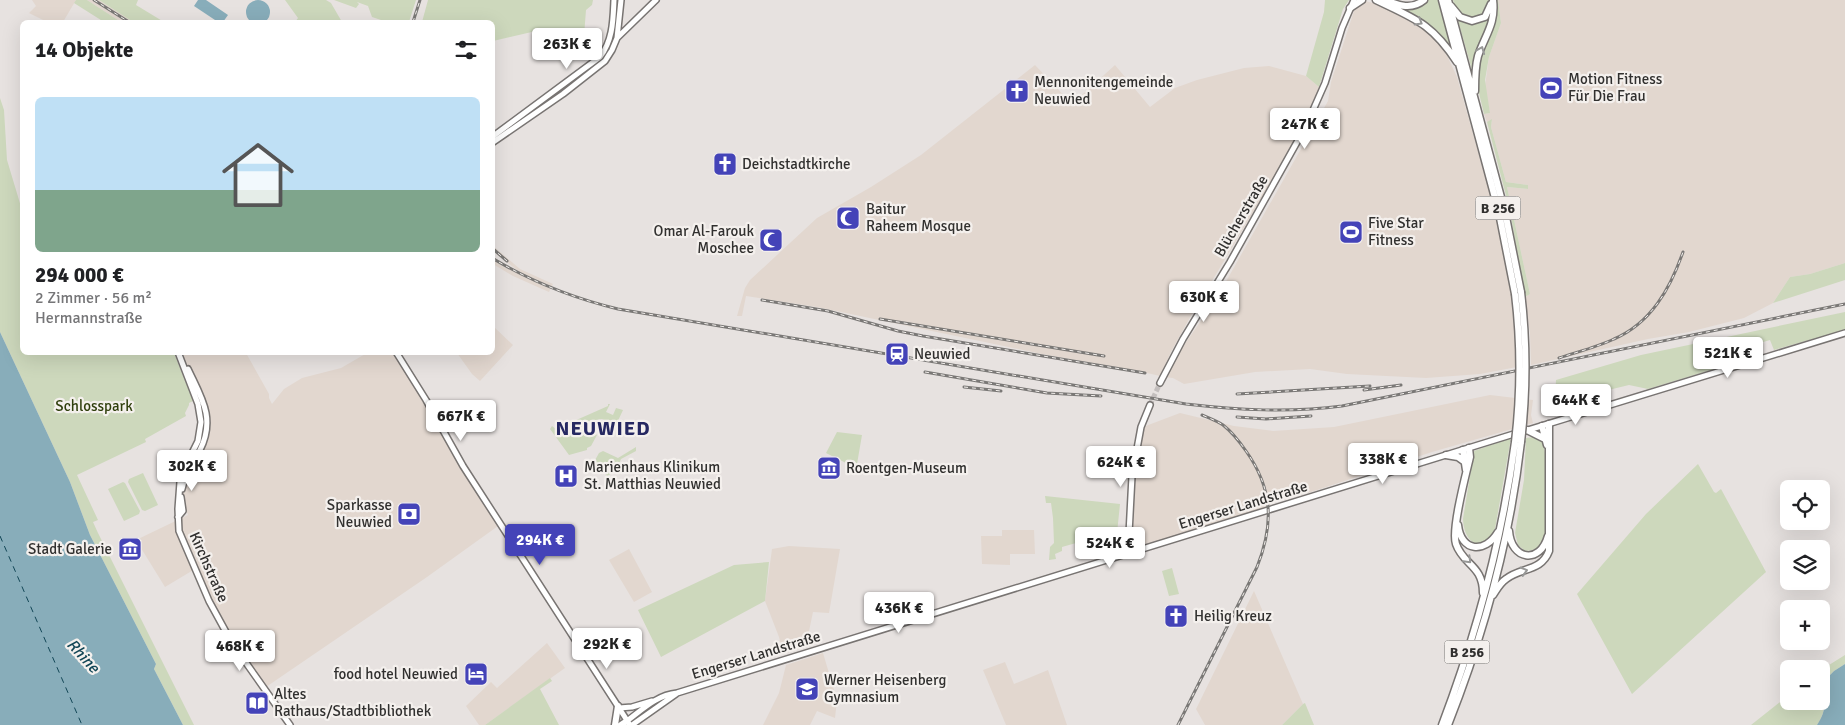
<!DOCTYPE html>
<html lang="de">
<head>
<meta charset="utf-8">
<style>
  body { margin:0; font-family:Signika,sans-serif; background:#f2f2f2; color:#202124; height:100vh; display:flex; flex-direction:column; font-size:19px; white-space:nowrap }
  * { box-sizing:border-box; margin:0 }
  p { font-size:16px; color:#757577 }
  .icon { flex:none; width:28px; height:28px; fill:none; stroke:currentColor; stroke-width:2; stroke-linecap:round; stroke-linejoin:round }
  .map { position:relative; flex:1; overflow:hidden }
  .panel { position:absolute; left:20px; top:20px; width:475px; height:335px; display:flex; flex-direction:column; background:#fff; border-radius:8px; box-shadow:0 5px 20px #0002 }
  .panel>* { flex:none }
  .controls { position:absolute; left:1780px; top:480px; display:grid; gap:10px }
  .controls a { display:grid; place-items:center; width:50px; height:50px; border-radius:8px; background:#fff; box-shadow:0 5px 20px #0002; font-size:25px }
  .price { position:absolute; translate:-50% -42px; padding:0 11px; border-radius:5px; background:#fff; color:#222; font-size:16px; line-height:32px; filter:drop-shadow(0 1px 2px #0008) }
  .price::after { content:''; position:absolute; left:50%; top:30px; width:15px; height:11px; margin-left:-8px; background:inherit; clip-path:polygon(0 0,100% 0,50% 100%) }
  .price.selected { background:#4443b8; color:#fff }
  ul { padding:0; list-style:none }
  li { display:grid; align-content:center; gap:10px; height:265px; padding:0 15px }
  li+li { border-top:1px solid #e0e0e0 }
  li span { display:grid; place-items:center; height:155px; border-radius:8px; color:#555 }
  li>.icon { margin-inline-start:auto }
  span .icon { width:90px; height:90px; fill:#fffc; stroke-width:1 }
  li b { font-size:21px }
  h2 { display:flex; justify-content:space-between; align-items:center; height:60px; padding:0 15px; font-size:21px }
  .map>svg:first-child { display:block }
  .built { fill:#e2d7cf }
  .green { fill:#cdd8bc }
  .water { fill:#88adba }
  .lines { fill:none; stroke-linecap:round; stroke-linejoin:round }
  .ferry { stroke:#124656; stroke-width:1; stroke-dasharray:6 5; stroke-linecap:butt }
  .secondary-tunnel { stroke:#c3bebd; stroke-width:5; stroke-dasharray:5 2.5; stroke-linecap:butt }
  .secondary-casing { stroke:#787472; stroke-width:8 }
  .highway-casing { stroke:#787472; stroke-width:9 }
  .secondary { stroke:#fff; stroke-width:5 }
  .highway { stroke:#fff; stroke-width:6 }
  .rail-casing { stroke:#7a7876; stroke-width:3 }
  .rail { stroke:#f4f0ed; stroke-width:1; stroke-dasharray:4; stroke-linecap:butt }
  .highway-bridge-casing { stroke:#787472; stroke-width:9; stroke-linecap:butt }
  .highway-bridge { stroke:#fff; stroke-width:6 }
  .oneway { stroke:#989897 }
  .labels { text-anchor:middle; dominant-baseline:central; stroke-width:4.5; stroke-linejoin:round; paint-order:stroke }
  .shield { fill:#f4f0ed; stroke:#6c6a68; stroke-width:1 }
  .shield-label { font-size:14px; font-weight:bold; fill:#31302f }
  .poi-label { font-size:15px; fill:#31302f; stroke:#f4f0ed; text-anchor:start }
  .street-label { font-size:15px; fill:#31302f; stroke:#f4f0ed }
  .park-label { font-size:15px; fill:#303f0d; stroke:#f4f0ed }
  .water-label { font-size:16px; font-style:italic; fill:#124656; stroke:#f4f0ed }
  .district-label { font-size:20px; font-weight:bold; letter-spacing:1px; fill:#262862; stroke:#f4f0ed }
</style>
</head>
<body>
<div class="map">
<svg width="1845" height="725" viewBox="0 0 1845 725">
  <rect width="100%" height="100%" fill="#e7e2e0"/>
  <path class="built" d="M32,0H76L63,22H47L29,13L36,6Z
    M87,0H99L133,22H121Z
    M1498,0H1845V263L1810,274L1790,277L1773,303L1744,318L1689,332L1648,339L1531,365L1530,334L1525,297L1530,294L1507,187L1528,189V185L1506,182L1491,127L1492,120L1487,122L1484,114L1490,113L1485,86L1489,57L1501,23Z
    M1365,1L1381,5L1428,32L1443,47L1457,77L1498,223L1512,296L1517,338V367L1480,374L1426,378L1347,374L1310,369L1255,372L1184,384L1173,378L1164,377L1179,352L1215,301L1328,101L1331,82L1354,11Z
    M1035,65L1072,104L1115,65L1150,107L1175,88L1197,80L1244,68L1269,66L1306,76L1319,87L1313,102L1279,169L1188,321L1171,352L1160,376L1143,372L1042,354L817,307L746,296L742,316H737L745,288L750,280L817,218L871,187L921,155Z
    M492,245L520,269L553,284L549,292L513,276L493,264V257L518,271L494,252Z
    M493,326L513,345L480,381L472,374L457,353L492,352Z
    M182,352L246,353L269,394V398L272,404L284,389L302,378L341,368L367,353H392L400,360L459,462L498,526L427,577L266,687L232,641L195,569L165,587L136,540L188,515L182,499L183,489L198,457L208,420Z
    M1490,395L1533,400L1531,415L1533,423L1432,452L1308,493L1277,500L1262,510L1138,547L1134,546L1131,507L1143,427L1180,413L1234,426L1273,431L1334,427Z
    M1002,530H1034L1035,554H1010V565L982,564L981,536H1002Z
    M789,546L840,549L829,613L813,612L808,636L802,641V648L783,654L779,637L765,601L772,549Z
    M629,549L652,592L634,602L609,560Z
    M1254,591L1303,704L1282,725H1205L1196,709L1199,703Z
    M547,643L565,668L485,725H479L466,706L491,682L497,688Z
    M823,653L837,700L835,718L817,711L810,725H763L779,693L786,665Z
    M1005,662L1014,684L1048,670L1067,725H1006L983,670Z"/>
  <path class="green" d="M76,0H87L121,22H104L74,3Z
    M99,0H138L136,5L164,22H133Z
    M285,0H326L331,3L342,22H295L298,18Z
    M334,0H416L409,22H387L372,17L368,6L357,2L359,4L356,8Z
    M428,0H593L592,5L586,10L584,36L551,59L536,31L493,41L492,22H422Z
    M1325,0H1349L1343,9L1319,87L1306,76L1324,12Z
    M1427,0H1439L1453,53L1404,12L1405,8Z
    M1453,0H1489C1489,10 1484,14 1477,19L1462,16L1455,7Z
    M1495,0H1498L1501,23L1489,57L1485,80L1490,113L1484,114L1478,89V66L1484,46L1495,23Z
    M1491,10L1493,11L1474,77L1457,17L1476,23L1488,17Z
    M0,98L4,110L7,160L22,210V352L174,353L193,401L189,403V405L185,413L186,416L145,439L146,442L77,475L98,520L93,522L98,533L194,725H183L154,669L156,664L90,535L70,482L0,332Z
    M1492,119L1491,127L1506,182L1528,185V189L1507,187L1530,294L1525,297L1510,211L1487,122Z
    M1845,263V280L1773,303L1790,277L1810,274Z
    M1845,312V330L1774,350L1770,340L1753,345L1757,356L1648,389L1629,385L1559,402L1555,398L1556,380L1641,355Z
    M608,404H610L606,412L613,415L616,408L623,410L616,425L602,419L589,421L587,423L589,431L597,435L591,446L587,448V450L569,455L550,429L552,426L556,429L608,406Z
    M837,432L862,435L857,464L852,466L826,453Z
    M1533,437L1543,441L1547,465V535C1542,547 1538,550 1525,551L1518,545L1515,533L1524,480L1526,438Z
    M1511,438L1495,529C1483,555 1464,544 1463,519L1474,451Z
    M636,447V451L621,459L616,471L607,476L597,464L588,468L585,463L589,460L594,462L599,453L603,451L618,458Z
    M1698,464L1714,492L1716,493L1721,489L1766,572L1632,694L1577,594L1646,514Z
    M143,473L158,505L145,511L142,510L128,482L129,479Z
    M123,482L125,483L140,511L139,514L124,521L108,489Z
    M1045,496L1120,504L1116,543L1104,548L1099,543L1092,545L1090,539L1062,547V551L1055,554L1056,559L1049,560L1050,547L1054,543L1053,518L1051,503H1046Z
    M769,562L765,601L661,657L638,610L734,565Z
    M1172,568L1179,594L1169,596L1162,571Z
    M1845,655V664L1834,671L1821,684V670Z
    M550,678L552,681L540,689L559,725H485Z
    M1821,691C1826,704 1825,713 1817,725H1751L1789,695V701H1821Z
    M1305,703L1314,725H1282L1303,704Z"/>
  <path class="water" d="M198,0H206L228,15L223,22H218L194,6Z
    M246 12a12 12 0 1 1 24 0a12 12 0 1 1-24 0Z
    M0,332L70,482L90,535L156,664L154,669L183,725H0Z
    M1845,664V725H1817C1830,705 1821,703 1821,684L1834,671Z"/>
  <g class="lines">
    <path class="ferry" d="M0,536L82,725"/>
    <path class="secondary-tunnel" d="M1150,405L1160,383"/>
    <g class="secondary-casing">
      <path id="secondary" d="M617,38L656,0
        M492,137L600,57C613,40 613,21 614,0
        M492,143L563,94L605,61L612,50L617,38L621,0
        M178,352L198,404L201,422L198,441L185,467L180,482L178,509L179,531L209,601L232,643L290,725
        M396,352L426,400L463,466L630,725
        M1160,383L1183,339L1230,262L1306,126L1325,83L1342,28L1354,0
        M1525,431L1845,333
        M182,489C185,474 193,463 200,450C216,418 201,397 188,369
        M178,517L183,511L181,497
        M1128,553L1132,476L1141,427L1150,405
        M619,708L632,707L652,701
        M627,721C643,709 657,695 677,693L1517,433
        M632,725L676,694"/>
    </g>
    <g class="highway-casing">
      <path id="highway" d="M1376,0C1416,19 1432,24 1457,62
        M1386,0C1399,6 1412,10 1424,0
        M1442,0L1499,213L1515,294
        M1448,0L1505,212L1521,292
        M1451,6L1460,17L1472,21L1485,17L1491,4
        M1350,8L1362,0
        M1475,91C1475,80 1475,67 1478,56C1485,35 1496,24 1493,0
        M1542,426L1547,445
        M1527,430L1545,439
        M1469,448L1470,457C1466,474 1451,530 1456,544C1463,565 1483,565 1483,593
        M1463,450L1466,470
        M1446,455L1458,457L1465,462
        M1458,525C1461,552 1485,554 1498,532
        M1509,531C1511,560 1540,565 1548,536
        M1493,595C1497,589 1500,583 1506,579C1521,567 1541,572 1549,551V424
        M615,725L618,706
        M621,725L627,721
        M1442,725C1477,633 1502,539 1515,442
        M1448,725C1484,634 1510,539 1521,442"/>
    </g>
    <use href="#secondary" class="secondary"/>
    <use href="#highway" class="highway"/>
    <g class="rail-casing">
      <path id="rail" d="M94,0L129,22
        M413,22L420,0
        M492,248L507,261
        M492,258C532,282 573,298 618,309L1186,404C1238,410 1289,413 1342,406L1845,304
        M762,300L828,311L898,331L923,336L1145,373
        M880,319L1104,356
        M1559,358C1577,352 1597,347 1614,339C1651,323 1670,289 1683,252
        M925,372L1047,393L1101,396
        M964,387L1001,391
        M1364,390L1401,385
        M1237,394L1370,386
        M1237,417L1266,419L1311,416
        M1178,725L1257,567C1274,524 1273,489 1246,451C1239,441 1232,432 1223,425C1217,421 1209,418 1202,415"/>
    </g>
    <use href="#rail" class="rail"/>
    <g class="highway-bridge-casing">
      <path id="highway-bridge" d="M1515,442C1521,392 1521,344 1515,294
        M1521,442C1527,391 1527,342 1521,292"/>
    </g>
    <use href="#highway-bridge" class="highway-bridge"/>
  </g>
  <defs><path id="oneway-chevron" d="M-2-3.5L2.5 0L-2 3.5" fill="none" stroke-width="1.6" stroke-linecap="round" stroke-linejoin="round" transform="scale(1.25)"/></defs>
  <g class="oneway">
    <use href="#oneway-chevron" transform="translate(1419 22) rotate(31)"/>
    <use href="#oneway-chevron" transform="translate(1481 50) rotate(-68)"/>
    <use href="#oneway-chevron" transform="translate(1468 560) rotate(45)"/>
    <use href="#oneway-chevron" transform="translate(1524 571) rotate(-16)"/>
  </g>
  <defs>
    <g id="stadium-square" transform="scale(1.25)"><rect x="-9" y="-9" width="18" height="18" rx="4" fill="#4443b8" stroke="#f4f0ed"/><path d="M0-5a6.5 5 0 1 0 0 10a6.5 5 0 1 0 0-10ZM-3.5-1.8h7v3.6h-7Z" fill="#fff"/></g>
    <g id="church-square" transform="scale(1.25)"><rect x="-9" y="-9" width="18" height="18" rx="4" fill="#4443b8" stroke="#f4f0ed"/><path d="M-1.2-6h2.4v3.5h3.3v2.4h-3.3V6h-2.4V-.1h-3.3v-2.4h3.3Z" fill="#fff"/></g>
    <g id="mosque-square" transform="scale(1.25)"><rect x="-9" y="-9" width="18" height="18" rx="4" fill="#4443b8" stroke="#f4f0ed"/><path d="M3.5-4.9A6 6 0 1 0 3.5 4.9A5 5 0 1 1 3.5-4.9Z" fill="#fff"/></g>
    <g id="station-square" transform="scale(1.25)"><rect x="-9" y="-9" width="18" height="18" rx="4" fill="#4443b8" stroke="#f4f0ed"/><path d="M-3-6H3Q5-6 5-4V2Q5 4 3 4L4.5 6H3L1.5 4h-3L-3 6H-4.5L-3 4Q-5 4-5 2V-4Q-5-6-3-6ZM-3.5-4v3h7v-3ZM-3.5 1v1.5H-2V1ZM2 1v1.5H3.5V1Z" fill="#fff"/></g>
    <g id="museum-square" transform="scale(1.25)"><rect x="-9" y="-9" width="18" height="18" rx="4" fill="#4443b8" stroke="#f4f0ed"/><path d="M0-6L6-3V-2H-6V-3ZM-5-1h2V3h-2ZM-1-1h2V3h-2ZM3-1h2V3H3ZM-6 4H6V6H-6Z" fill="#fff"/></g>
    <g id="hospital-square" transform="scale(1.25)"><rect x="-9" y="-9" width="18" height="18" rx="4" fill="#4443b8" stroke="#f4f0ed"/><path d="M-5-5h3v3.5h4V-5h3V5h-3V1.5h-4V5h-3Z" fill="#fff"/></g>
    <g id="bank-square" transform="scale(1.25)"><rect x="-9" y="-9" width="18" height="18" rx="4" fill="#4443b8" stroke="#f4f0ed"/><path d="M-6-4H6V4H-6ZM0-2.3a2.3 2.3 0 1 0 0 4.6a2.3 2.3 0 1 0 0-4.6Z" fill="#fff"/></g>
    <g id="hotel-square" transform="scale(1.25)"><rect x="-9" y="-9" width="18" height="18" rx="4" fill="#4443b8" stroke="#f4f0ed"/><path d="M-6-4.5h1.5V1H6V5H4.5V3h-9V5H-6ZM-4 0a1.8 1.8 0 1 1 3.6 0ZM.5 0V-2.5h3Q6-2.5 6 0Z" fill="#fff"/></g>
    <g id="school-square" transform="scale(1.25)"><rect x="-9" y="-9" width="18" height="18" rx="4" fill="#4443b8" stroke="#f4f0ed"/><path d="M0-5L7-2L0 1L-7-2ZM-4 1L0 2.5L4 1V4Q0 6-4 4Z" fill="#fff"/></g>
    <g id="library-square" transform="scale(1.25)"><rect x="-9" y="-9" width="18" height="18" rx="4" fill="#4443b8" stroke="#f4f0ed"/><path d="M-6-4Q-3-5.5-.7-3.5V5Q-3 3-6 4ZM6-4Q3-5.5 .7-3.5V5Q3 3 6 4Z" fill="#fff"/></g>
  </defs>
  <g fill-rule="evenodd">
    <use href="#stadium-square" x="1551" y="88"/>
    <use href="#church-square" x="1017" y="91"/>
    <use href="#church-square" x="725" y="164"/>
    <use href="#mosque-square" x="848" y="218"/>
    <use href="#stadium-square" x="1351" y="232"/>
    <use href="#mosque-square" x="771" y="240"/>
    <use href="#station-square" x="897" y="354"/>
    <use href="#museum-square" x="829" y="468"/>
    <use href="#hospital-square" x="566" y="476"/>
    <use href="#bank-square" x="409" y="514"/>
    <use href="#museum-square" x="130" y="549"/>
    <use href="#church-square" x="1176" y="616"/>
    <use href="#hotel-square" x="476" y="674"/>
    <use href="#school-square" x="807" y="689"/>
    <use href="#library-square" x="257" y="703"/>
  </g>
  <g class="labels">
    <g class="shield">
      <rect x="1475.5" y="196.5" width="45" height="23" rx="4"/>
      <rect x="1444.5" y="640.5" width="45" height="23" rx="4"/>
    </g>
    <g class="shield-label">
      <text x="1498" y="208">B 256</text>
      <text x="1467" y="652">B 256</text>
    </g>
    <g class="poi-label">
      <text x="1568" y="79">Motion Fitness<tspan x="1568" dy="17">Für Die Frau</tspan></text>
      <text x="1034" y="82">Mennonitengemeinde<tspan x="1034" dy="17">Neuwied</tspan></text>
      <text x="742" y="164">Deichstadtkirche</text>
      <text x="866" y="209">Baitur<tspan x="866" dy="17">Raheem Mosque</tspan></text>
      <text x="1368" y="223">Five Star<tspan x="1368" dy="17">Fitness</tspan></text>
      <text x="754" y="231" text-anchor="end">Omar Al-Farouk<tspan x="754" dy="17">Moschee</tspan></text>
      <text x="914" y="354">Neuwied</text>
      <text x="584" y="467">Marienhaus Klinikum<tspan x="584" dy="17">St. Matthias Neuwied</tspan></text>
      <text x="846" y="468">Roentgen-Museum</text>
      <text x="392" y="505" text-anchor="end">Sparkasse<tspan x="392" dy="17">Neuwied</tspan></text>
      <text x="112" y="549" text-anchor="end">Stadt Galerie</text>
      <text x="1194" y="616">Heilig Kreuz</text>
      <text x="458" y="674" text-anchor="end">food hotel Neuwied</text>
      <text x="824" y="680">Werner Heisenberg<tspan x="824" dy="17">Gymnasium</tspan></text>
      <text x="274" y="694">Altes<tspan x="274" dy="17">Rathaus/Stadtbibliothek</tspan></text>
    </g>
    <g class="street-label">
      <text transform="translate(1241 216) rotate(-60)">Blücherstraße</text>
      <text transform="translate(1243 505) rotate(-17)">Engerser Landstraße</text>
      <text transform="translate(209 567) rotate(66)">Kirchstraße</text>
      <text transform="translate(756 655) rotate(-17)">Engerser Landstraße</text>
    </g>
    <g class="park-label">
      <text x="94" y="406">Schlosspark</text>
    </g>
    <g class="water-label">
      <text transform="translate(83 656) rotate(47)">Rhine</text>
    </g>
    <g class="district-label">
      <text x="603" y="428">NEUWIED</text>
    </g>
  </g>
</svg>
<div class="controls">
<a><svg class="icon" aria-label="locate" viewBox="0 0 24 24"><circle cx="12" cy="12" r="6"/><path d="M12 2v4M12 18v4M2 12h4M18 12h4"/></svg></a>
<a><svg class="icon" aria-label="layers" viewBox="0 0 24 24"><path d="M12 4l9 5-9 5-9-5zM3 14l9 5 9-5"/></svg></a>
<a>+</a>
<a>−</a>
</div>
<b class="price" style="left:567px;top:70px">263K €</b>
<b class="price" style="left:1305px;top:150px">247K €</b>
<b class="price" style="left:1204px;top:323px">630K €</b>
<b class="price" style="left:1728px;top:379px">521K €</b>
<b class="price" style="left:1576px;top:426px">644K €</b>
<b class="price" style="left:461px;top:442px">667K €</b>
<b class="price" style="left:1383px;top:485px">338K €</b>
<b class="price" style="left:1121px;top:488px">624K €</b>
<b class="price" style="left:192px;top:492px">302K €</b>
<b class="price selected" style="left:540px;top:566px">294K €</b>
<b class="price" style="left:1110px;top:569px">524K €</b>
<b class="price" style="left:899px;top:634px">436K €</b>
<b class="price" style="left:607px;top:670px">292K €</b>
<b class="price" style="left:240px;top:672px">468K €</b>
<section class="panel">
<h2>14 Objekte<svg class="icon" aria-label="filters" viewBox="0 0 24 24"><path d="M4 7h16M4 17h16"/><circle cx="9" cy="7" r="2"/><circle cx="15" cy="17" r="2"/></svg></h2>
<ul>
<li><span style="background:linear-gradient(#bfe0f5 60%,#7fa58c 0)"><svg class="icon" aria-label="home" viewBox="0 0 24 24"><path d="M3 11l9-7 9 7M6 9v11h12V9"/></svg></span><div><b>294 000 €</b><p>2 Zimmer · 56 m²</p><p>Hermannstraße</p></div></li>
</ul>
</section>
</div>
</body>
</html>
